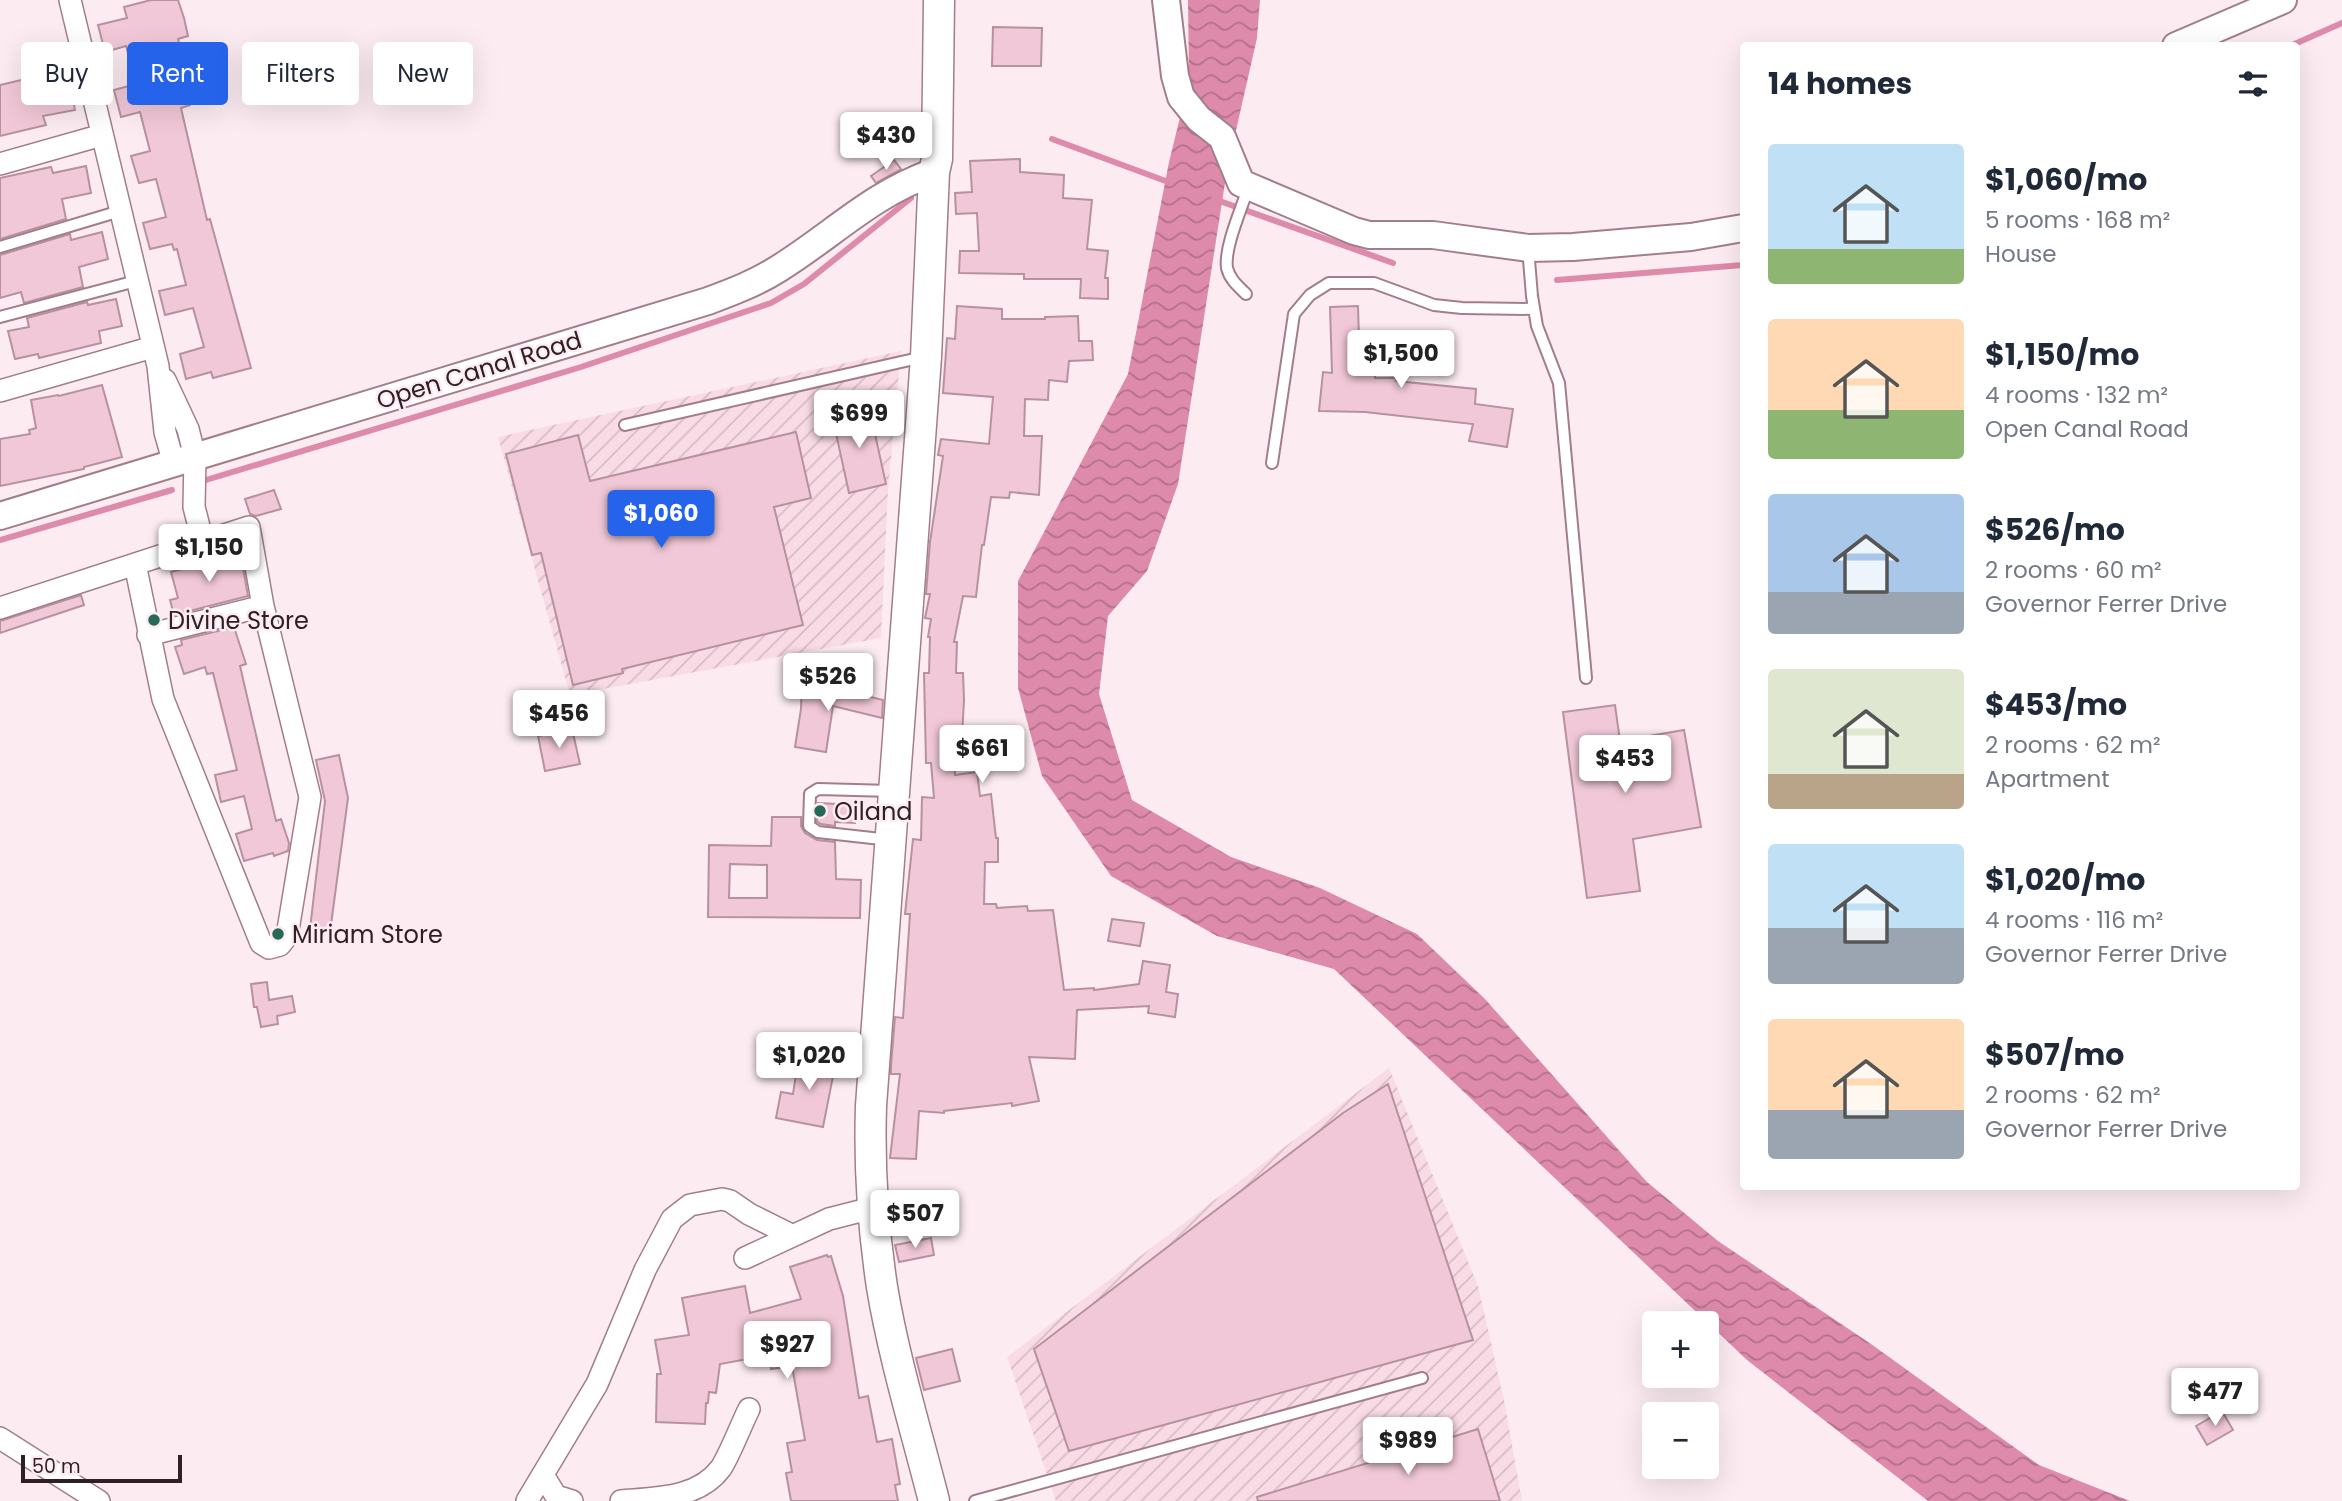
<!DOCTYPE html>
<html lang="en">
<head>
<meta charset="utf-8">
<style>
  body { margin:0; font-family:Poppins,sans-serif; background:#f6f6f7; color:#1f2937; height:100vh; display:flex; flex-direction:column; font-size:26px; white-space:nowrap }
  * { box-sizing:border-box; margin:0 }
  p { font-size:23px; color:#747a83 }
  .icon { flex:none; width:38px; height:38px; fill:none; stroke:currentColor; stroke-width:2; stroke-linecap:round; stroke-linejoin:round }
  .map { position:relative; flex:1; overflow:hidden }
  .sheet { position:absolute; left:1740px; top:42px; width:560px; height:1148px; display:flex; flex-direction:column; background:#fff; border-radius:7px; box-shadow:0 7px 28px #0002 }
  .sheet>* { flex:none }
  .banner { position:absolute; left:21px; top:42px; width:665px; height:63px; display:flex; gap:14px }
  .tools { position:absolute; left:1642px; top:1311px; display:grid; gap:14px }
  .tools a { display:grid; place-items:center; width:77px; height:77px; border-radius:7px; background:#fff; box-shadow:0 7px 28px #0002; font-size:35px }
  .scale { position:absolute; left:21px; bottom:18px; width:161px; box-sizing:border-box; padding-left:7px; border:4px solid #2f2026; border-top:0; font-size:19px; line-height:24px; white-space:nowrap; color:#2f2026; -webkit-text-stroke:5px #fcecf1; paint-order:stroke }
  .price { position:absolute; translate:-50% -60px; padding:0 16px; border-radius:7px; background:#fff; color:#222; font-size:23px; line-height:46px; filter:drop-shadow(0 2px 4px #0008) }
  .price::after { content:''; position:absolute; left:50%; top:42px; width:21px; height:16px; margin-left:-10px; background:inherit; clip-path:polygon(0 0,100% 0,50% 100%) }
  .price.on { background:#2563eb; color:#fff }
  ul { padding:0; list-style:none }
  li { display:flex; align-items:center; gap:21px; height:175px; padding:0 28px }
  li span { display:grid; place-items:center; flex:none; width:196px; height:140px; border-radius:7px; color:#555 }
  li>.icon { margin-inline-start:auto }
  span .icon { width:84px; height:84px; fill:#fffc; stroke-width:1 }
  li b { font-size:30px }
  h2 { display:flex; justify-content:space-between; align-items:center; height:84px; padding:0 28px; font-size:30px }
  .chip { padding:0 24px; border-radius:7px; background:#fff; box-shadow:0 7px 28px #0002; font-size:24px; line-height:63px }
  .chip.on { background:#2563eb; color:#fff }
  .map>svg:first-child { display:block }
  .industrial { fill:url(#industrial-furrows) }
  .water { fill:url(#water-waves) }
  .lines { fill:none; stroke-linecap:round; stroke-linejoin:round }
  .stream { stroke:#dd8aab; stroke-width:6 }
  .building { fill:#f1c8d7; stroke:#b7919f; stroke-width:2; fill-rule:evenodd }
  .service-casing { stroke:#a27e8b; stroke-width:14 }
  .minor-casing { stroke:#a27e8b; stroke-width:24 }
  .tertiary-casing { stroke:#a27e8b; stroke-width:30 }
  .secondary-casing { stroke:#a27e8b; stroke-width:33 }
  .service { stroke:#fff; stroke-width:10 }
  .minor { stroke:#fff; stroke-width:21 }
  .tertiary { stroke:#fff; stroke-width:26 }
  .secondary { stroke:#fff; stroke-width:30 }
  .poi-dot { fill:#266958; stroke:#fcecf1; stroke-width:2.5 }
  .labels { text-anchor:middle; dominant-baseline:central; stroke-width:5; stroke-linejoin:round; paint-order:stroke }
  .street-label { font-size:24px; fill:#2f2026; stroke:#fcecf1 }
  .poi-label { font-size:24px; fill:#2f2026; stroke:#fcecf1; text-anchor:start }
</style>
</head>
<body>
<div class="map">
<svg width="2342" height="1501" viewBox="0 0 2342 1501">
  <defs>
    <pattern id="industrial-furrows" width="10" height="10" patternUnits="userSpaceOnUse" patternTransform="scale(1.75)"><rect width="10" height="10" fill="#f9dbe6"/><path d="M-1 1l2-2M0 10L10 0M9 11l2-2" fill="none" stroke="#d6bcc5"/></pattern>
    <pattern id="water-waves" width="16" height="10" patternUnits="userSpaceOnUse" patternTransform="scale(1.75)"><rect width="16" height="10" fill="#dd8aab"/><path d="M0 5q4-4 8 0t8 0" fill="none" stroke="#b4708b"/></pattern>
  </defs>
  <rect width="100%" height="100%" fill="#fcecf1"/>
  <path class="industrial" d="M901,351L888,490L881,638L570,695L498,437Z
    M1389,1068L1478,1286L1504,1400L1522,1501H1056L1007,1357Z"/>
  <path class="water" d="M1188,0H1260L1257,38L1227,170L1178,484L1147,571L1108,616L1099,694L1132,800L1231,857L1320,888L1417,934L1485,999L1647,1182L1718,1241L1871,1344L2039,1465L2130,1501H1928L1747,1360L1334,969L1217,936L1111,876L1042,776L1018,688V581L1128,374L1169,162L1189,81Z"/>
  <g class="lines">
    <path class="stream" d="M2290,46L2342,23
      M1052,139L1171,183
      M1214,199L1393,263
      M1557,280L1743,265
      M206,480L581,367L771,303L804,284L911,198
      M0,540L172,490"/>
  </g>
  <path class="building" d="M151,0H178L184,18L188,36L178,39L187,75L183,76L190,105L181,108L207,220L210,219L251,368L213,378L211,372L186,379L180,354L204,347L193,308L165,315L159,291L186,285L177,249L174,250L172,244L150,249L143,223L166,217L156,179L139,183L131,156L150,151L140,112L121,117L114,90L136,84L126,46L105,52L98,25L127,18L124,7Z
    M993,27L1042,28L1041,66H992Z
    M34,77L36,88L69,80L75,110L43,116L46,125L0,136V85Z
    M1020,159V172L1064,175L1063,198L1092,200L1087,249L1108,251L1105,278H1108V299L1080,298L1081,279H1024V274L959,273L960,251H979L977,213L956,214L955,193L972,192L970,161Z
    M894,160L901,169L876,183L871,176Z
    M86,166L91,193L62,199L66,219L0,239V178L51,167L53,173Z
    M102,232L108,259L79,267L83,287L24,303L21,292L0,298V255L70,234L71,240Z
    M116,299L122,326L99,331L101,343L39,358L38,354L15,359L8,331L29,327L27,318L87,302L88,305Z
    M957,306L1002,309V319H1045V317L1078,316L1079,341H1092L1093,360L1069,361L1067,382L1049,380L1048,400L1025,399L1024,436H1042L1039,495L1010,492L1009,498L991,497L984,545H982L976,597L963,596L954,642H957L956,673H963L964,700L962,737L953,736L955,775L977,772L980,796L991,794L996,838H998V862H985L984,904H996L997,908L1027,906L1028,911L1053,910L1064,990L1094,988V990L1139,984L1143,961L1170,965L1166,992L1178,994L1175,1017L1148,1013L1149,1006L1077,1010L1075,1059L1029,1057L1039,1101L1012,1106V1103L944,1111V1113L919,1111L916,1159L890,1158L900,1074H891V1066L895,1017L903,1018L910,914H905L913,839L921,840L922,797L934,798L931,763H926L924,673H929L930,637H928L931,619L925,618L930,594H926L930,542L943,456L938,455L941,439L989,444L993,397L943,393L947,338L955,339Z
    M1358,306L1360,373L1375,374V378H1396V381L1476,389L1475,404L1513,409L1507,447L1469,441L1473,424L1365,412L1319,411L1323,372L1332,373L1330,307Z
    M102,385L122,457L84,467V469L0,486V439L30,434L29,430L36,428L31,400L58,395L59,396Z
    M869,407L886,484L849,493L832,415Z
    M796,432L811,498L774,507L803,625L622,669L623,673L573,685L541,553L532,555L506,454L578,435L590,481Z
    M274,490L281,509L256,516L250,514L245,499Z
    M240,551L248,596L174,615L170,600L178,598L171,572L212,561L211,558Z
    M81,595L84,605L0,633V621Z
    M234,627L246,664L240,666L276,821L281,819L289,843L288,851L274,856L273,853L244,861L236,834L252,829L244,796L221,802L215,775L237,770L213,673L207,674L205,667L184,674L175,647L182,645L181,640Z
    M802,680L883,700L882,718L833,706L826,752L795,747L801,709Z
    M1615,705L1620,741L1684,730L1701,827L1633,839L1640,891L1587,898L1563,712Z
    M572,729L580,764L545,771L538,736Z
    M339,755L348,798L330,932L310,929L325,801L316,760Z
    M818,803L856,805L855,823L835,822V826L821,824L817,822Z
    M772,817H801V826L805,833L817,840L835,842L836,879L861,880L860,918L708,917L709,845L771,846ZM730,864L767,865V898H729Z
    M1112,919L1144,923L1140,946L1108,941Z
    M267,982L269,1000L292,996L295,1012L277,1016L278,1024L261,1027L257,1007H254L251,984Z
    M799,1055L836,1061L823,1127L776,1118L781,1092L793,1094Z
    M1388,1084L1473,1340L1069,1451L1034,1349L1343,1113Z
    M931,1238L934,1255L899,1262L895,1245Z
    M827,1255L828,1257L831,1256L843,1296L859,1398L868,1396L877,1442L892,1439L900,1484L895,1485L898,1501H791L786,1473L792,1472L787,1443L805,1440L792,1366L771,1369L769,1355L720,1364L716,1393L709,1392L708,1403H706L705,1424L656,1422L657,1374H661L655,1340L689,1335L682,1298L745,1286L750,1313L801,1299L790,1267Z
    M952,1349L960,1381L924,1390L916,1358Z
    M2222,1411L2233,1430L2207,1445L2196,1426Z
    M1478,1429L1500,1501H1258L1257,1497Z"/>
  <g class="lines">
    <g class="service-casing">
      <path id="service" d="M0,247L120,211
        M1528,248L1532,296L1537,326L1559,383L1586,678
        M1246,294C1238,286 1230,280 1227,268C1224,247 1242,208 1248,188
        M0,317L136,281
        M625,425L923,357
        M1272,463L1294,314L1310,295L1329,283H1374L1434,305L1462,308L1534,309
        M890,840L818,832L809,826L810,794L818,789L892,791
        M975,1501L1422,1378"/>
    </g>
    <g class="minor-casing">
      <path id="minor" d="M70,0L158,366L165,432L174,464
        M0,164L102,135
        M165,380L188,429L195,457L194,507L203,542
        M0,391L153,347
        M0,608L249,527L263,606L310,797L287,936L280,945L269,948L261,943L163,699L135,564
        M148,635L263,606
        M745,1258L829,1219L872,1208
        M0,1438L99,1501
        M543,1475L556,1496L572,1501
        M527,1501L597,1384L645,1270L672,1219L690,1205L722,1199L730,1201L749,1214L791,1235
        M621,1501C656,1498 698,1499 721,1468C730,1454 741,1425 749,1409"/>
    </g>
    <g class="tertiary-casing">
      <path id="tertiary" d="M1166,0L1175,76L1181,97L1199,119L1222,137L1241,183L1354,231L1369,235H1433L1528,248L1573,247L1691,237L1743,228
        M2176,46L2283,0
        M0,516L708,301C732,292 756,283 778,269C833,235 870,195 934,172"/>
    </g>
    <g class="secondary-casing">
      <path id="secondary" d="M934,1501C916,1430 894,1359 882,1287C873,1227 869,1167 871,1106L926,357L934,172L937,159L939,0"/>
    </g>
    <use href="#service" class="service"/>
    <use href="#minor" class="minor"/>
    <use href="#tertiary" class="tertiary"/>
    <use href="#secondary" class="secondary"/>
  </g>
  <g class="poi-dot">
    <circle cx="154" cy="620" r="7"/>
    <circle cx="820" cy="811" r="7"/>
    <circle cx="278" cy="934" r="7"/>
  </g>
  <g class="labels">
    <g class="street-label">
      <text transform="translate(479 370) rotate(-17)">Open Canal Road</text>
    </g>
    <g class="poi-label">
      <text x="168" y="620">Divine Store</text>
      <text x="834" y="811">Oiland</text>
      <text x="292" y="934">Miriam Store</text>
    </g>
  </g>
</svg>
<div class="tools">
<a>+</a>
<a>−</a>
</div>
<div class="scale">50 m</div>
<b class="price" style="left:886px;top:172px">$430</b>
<b class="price" style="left:1401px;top:390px">$1,500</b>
<b class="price" style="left:859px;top:450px">$699</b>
<b class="price on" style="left:661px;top:550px">$1,060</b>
<b class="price" style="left:209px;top:584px">$1,150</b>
<b class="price" style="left:828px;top:713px">$526</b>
<b class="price" style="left:559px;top:750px">$456</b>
<b class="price" style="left:982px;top:785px">$661</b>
<b class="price" style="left:1625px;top:795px">$453</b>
<b class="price" style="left:809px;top:1092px">$1,020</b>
<b class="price" style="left:915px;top:1250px">$507</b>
<b class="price" style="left:787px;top:1381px">$927</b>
<b class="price" style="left:2215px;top:1428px">$477</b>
<b class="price" style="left:1408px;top:1477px">$989</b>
<div class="banner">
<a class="chip">Buy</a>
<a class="chip on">Rent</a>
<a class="chip">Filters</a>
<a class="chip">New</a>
</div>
<section class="sheet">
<h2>14 homes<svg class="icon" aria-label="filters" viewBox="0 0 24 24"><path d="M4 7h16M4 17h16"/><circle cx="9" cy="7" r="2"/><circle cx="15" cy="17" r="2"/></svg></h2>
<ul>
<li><span style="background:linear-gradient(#bfe0f5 75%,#8fb573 0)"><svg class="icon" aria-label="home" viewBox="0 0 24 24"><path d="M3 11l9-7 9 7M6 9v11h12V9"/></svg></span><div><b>$1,060/mo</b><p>5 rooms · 168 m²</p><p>House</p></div></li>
<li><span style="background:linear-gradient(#ffd9b3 65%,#8fb573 0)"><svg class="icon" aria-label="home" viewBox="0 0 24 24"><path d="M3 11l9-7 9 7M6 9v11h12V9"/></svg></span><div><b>$1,150/mo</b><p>4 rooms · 132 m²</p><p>Open Canal Road</p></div></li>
<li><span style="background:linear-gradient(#a9c7e8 70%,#9aa5b1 0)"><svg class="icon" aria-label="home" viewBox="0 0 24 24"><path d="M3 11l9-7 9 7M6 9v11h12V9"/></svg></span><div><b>$526/mo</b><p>2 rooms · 60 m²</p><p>Governor Ferrer Drive</p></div></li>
<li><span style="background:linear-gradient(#dfe7d0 75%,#b9a48a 0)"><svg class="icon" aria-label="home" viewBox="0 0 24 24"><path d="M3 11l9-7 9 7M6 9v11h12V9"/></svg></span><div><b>$453/mo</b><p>2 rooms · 62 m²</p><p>Apartment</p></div></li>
<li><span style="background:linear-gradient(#bfe0f5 60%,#9aa5b1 0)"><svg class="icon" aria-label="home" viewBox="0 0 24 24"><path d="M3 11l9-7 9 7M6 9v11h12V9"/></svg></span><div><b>$1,020/mo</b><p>4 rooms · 116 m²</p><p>Governor Ferrer Drive</p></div></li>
<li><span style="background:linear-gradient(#ffd9b3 65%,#9aa5b1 0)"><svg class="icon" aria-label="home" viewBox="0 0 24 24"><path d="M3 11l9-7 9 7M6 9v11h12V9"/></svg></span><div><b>$507/mo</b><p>2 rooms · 62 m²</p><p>Governor Ferrer Drive</p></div></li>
</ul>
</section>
</div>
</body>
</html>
